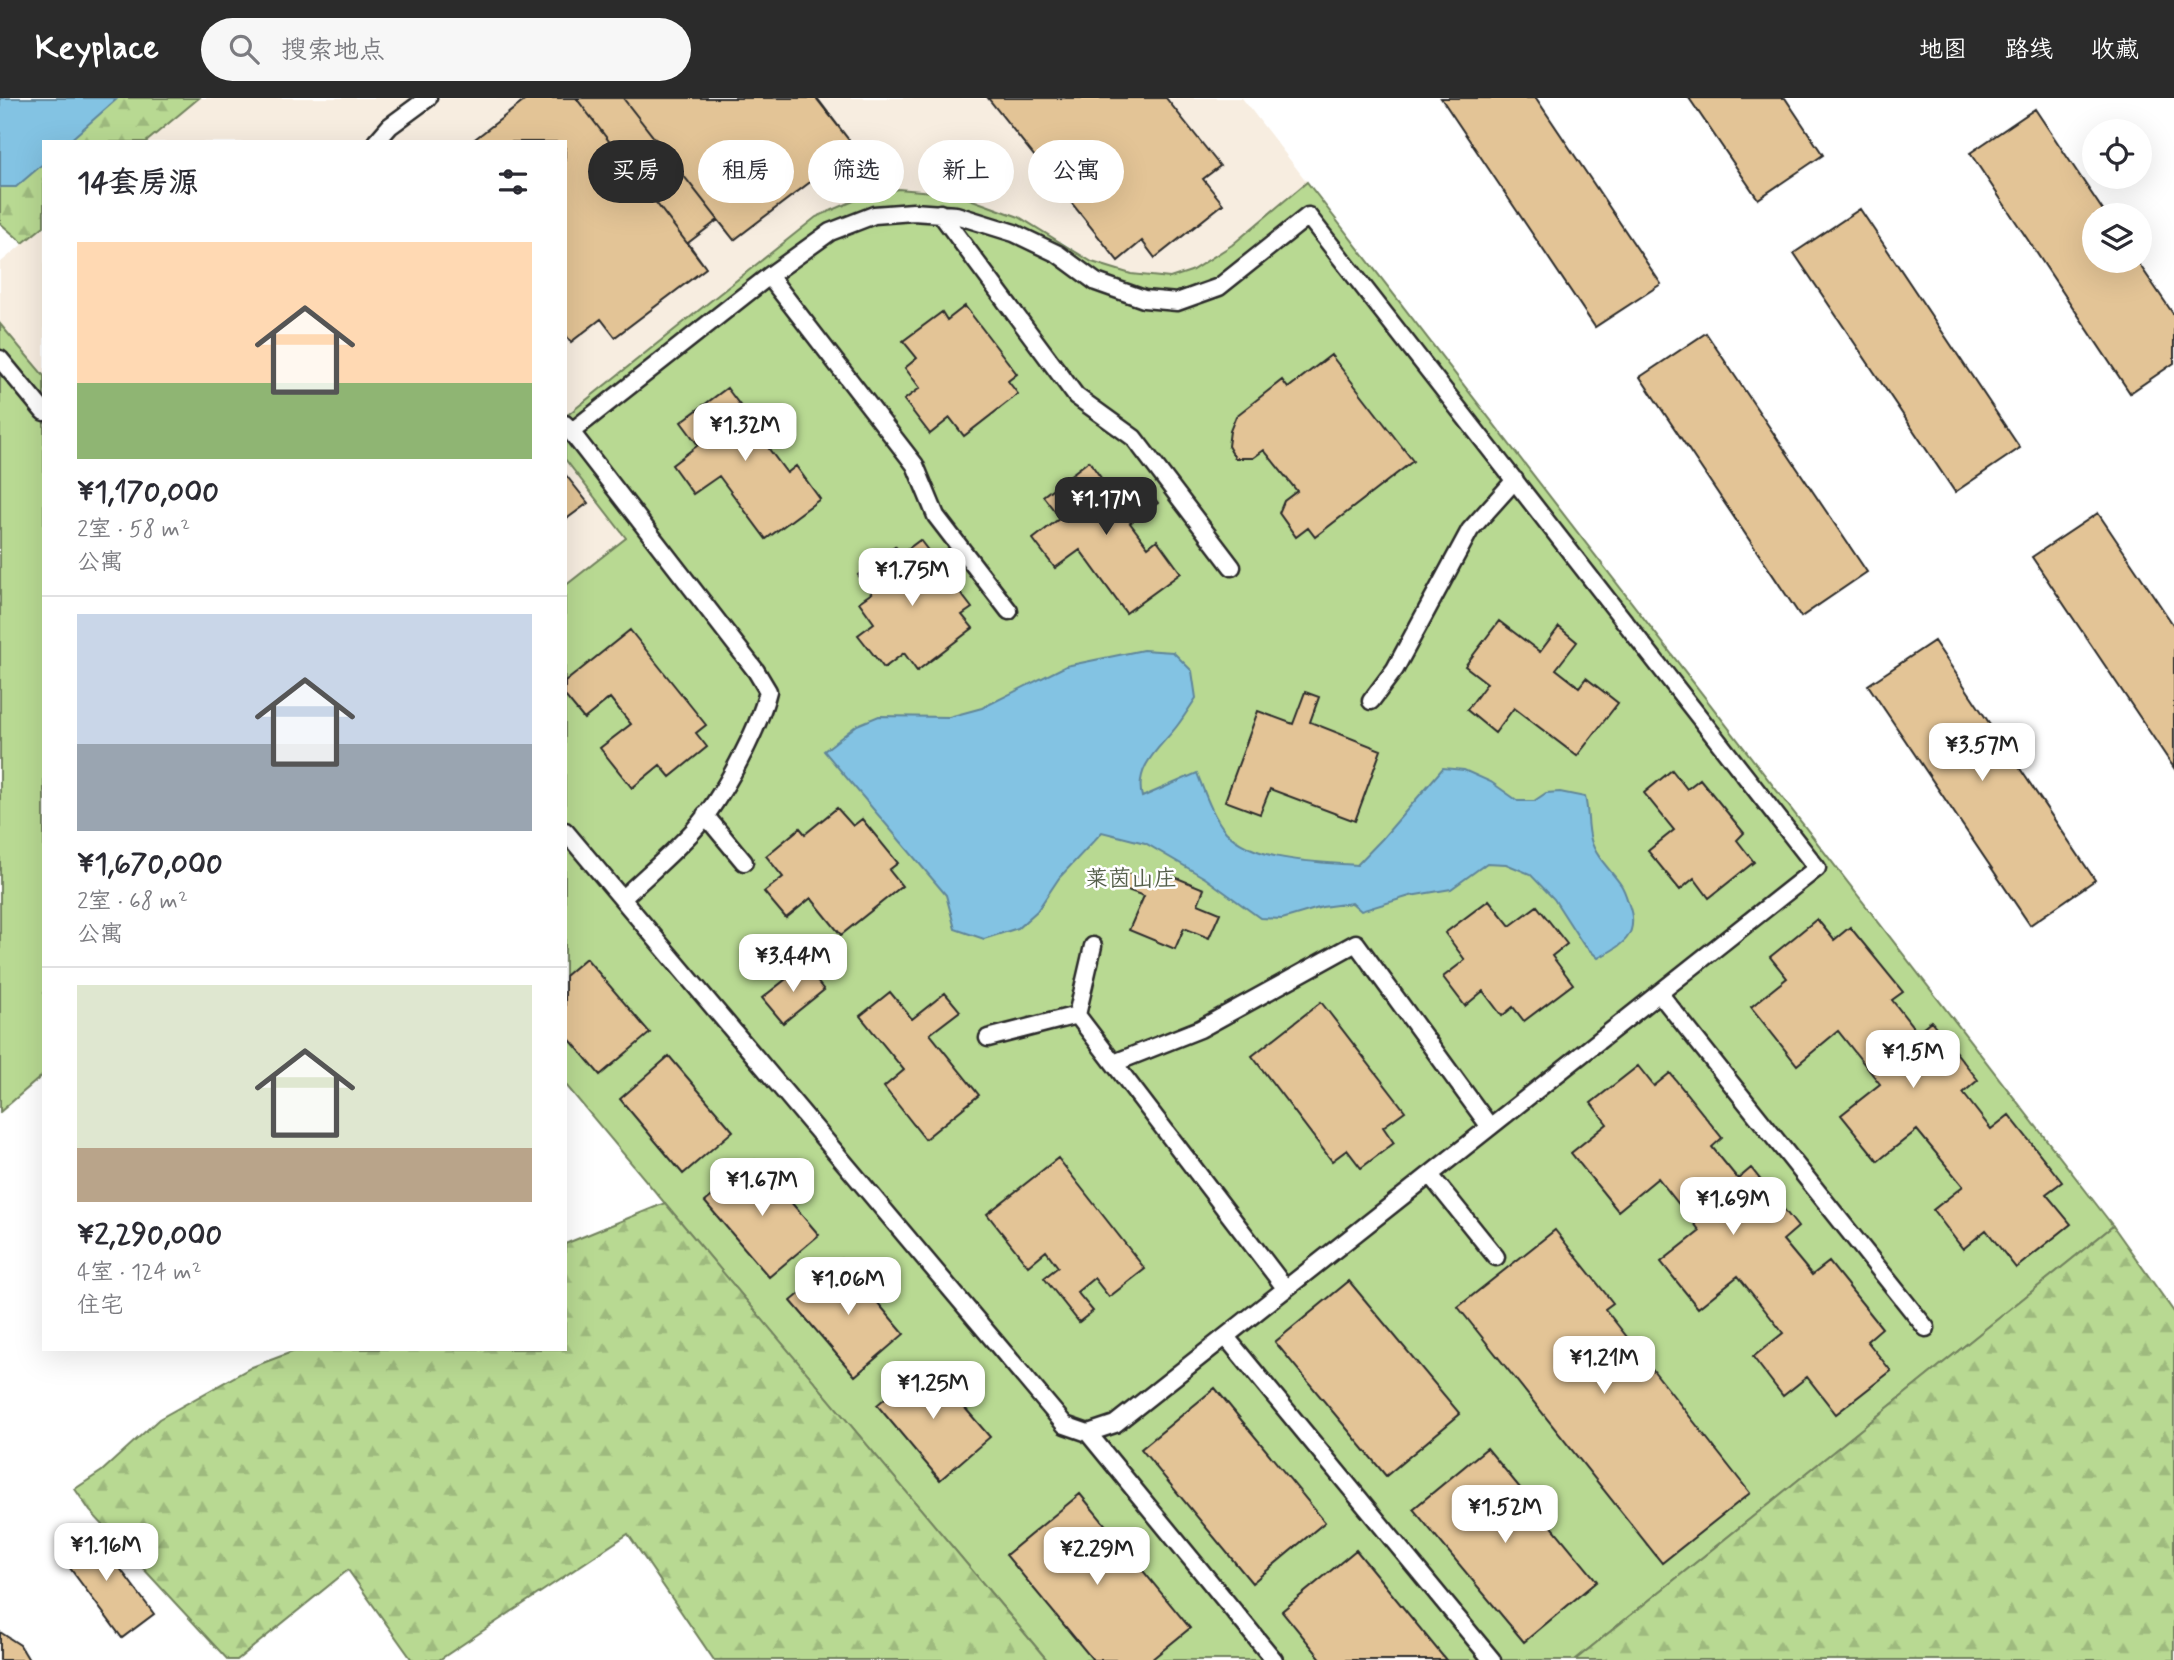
<!DOCTYPE html>
<html lang="zh">
<head>
<meta charset="utf-8">
<style>
  body { margin:0; font-family:Mynerve,"LXGW WenKai TC",sans-serif; background:#f7f7f7; color:#2b2b33; height:100vh; display:flex; flex-direction:column; font-size:26px; white-space:nowrap }
  * { box-sizing:border-box; margin:0 }
  p { font-size:23px; color:#7c7c81 }
  .icon { flex:none; width:38px; height:38px; fill:none; stroke:currentColor; stroke-width:2; stroke-linecap:round; stroke-linejoin:round }
  .map { position:relative; flex:1; overflow:hidden }
  .drawer { position:absolute; left:42px; top:42px; width:525px; height:1211px; display:flex; flex-direction:column; background:#fff; border-radius:0px; box-shadow:0 7px 28px #0002 }
  .drawer>* { flex:none }
  .banner { position:absolute; left:588px; top:42px; width:665px; height:63px; display:flex; gap:14px }
  .controls { position:absolute; left:2082px; top:21px; display:grid; gap:14px }
  .controls a { display:grid; place-items:center; width:70px; height:70px; border-radius:50%; background:#fff; box-shadow:0 7px 28px #0002; font-size:35px }
  .price { position:absolute; translate:-50% -60px; padding:0 16px; border-radius:14px; background:#fff; color:#222; font-size:23px; line-height:46px; filter:drop-shadow(0 2px 4px #0008) }
  .price::after { content:''; position:absolute; left:50%; top:42px; width:21px; height:16px; margin-left:-10px; background:inherit; clip-path:polygon(0 0,100% 0,50% 100%) }
  .price.on { background:#2b2b2b; color:#fff }
  ul { padding:0; list-style:none }
  li { display:grid; align-content:center; gap:14px; height:371px; padding:0 35px }
  li+li { border-top:2px solid #e1e1e2 }
  li span { display:grid; place-items:center; height:217px; border-radius:0px; color:#555 }
  li>.icon { margin-inline-start:auto }
  span .icon { width:126px; height:126px; fill:#fffc; stroke-width:1 }
  li b { font-size:30px }
  h2 { display:flex; justify-content:space-between; align-items:center; height:84px; padding:0 35px; font-size:30px }
  .chip { padding:0 24px; border-radius:32px; background:#fff; box-shadow:0 7px 28px #0002; font-size:24px; line-height:63px }
  .chip.on { background:#2b2b2b; color:#fff }
  header { display:flex; align-items:center; gap:42px; box-sizing:border-box; height:98px; padding:0 35px; background:#2b2b2b; color:#fff }
  header strong { font-size:33px }
  nav { display:flex; gap:38px; margin-inline-start:auto; font-size:24px }
  .search { width:490px; height:63px; background:#f7f7f7; display:flex; align-items:center; gap:18px; box-sizing:border-box; padding:0 24px; border-radius:38px; color:#7c7c81; font-size:26px }
  .map>svg:first-child { display:block }
  .built { fill:#f7ede0 }
  .green { fill:#b8d992; stroke:#72825e; stroke-width:2 }
  .forest { fill:url(#forest-firs); stroke:#72825e; stroke-width:2 }
  .water { fill:#83c3e3; stroke:#608699; stroke-width:2 }
  .building { fill:#e3c496; stroke:#2b2b2b; stroke-width:2 }
  .lines { fill:none; stroke-linecap:round; stroke-linejoin:round }
  .lane-casing { stroke:#2b2b2b; stroke-width:21 }
  .lane { stroke:#fff; stroke-width:16 }
  .labels { text-anchor:middle; dominant-baseline:central; stroke-width:5; stroke-linejoin:round; paint-order:stroke }
  .park-label { font-size:23px; fill:#555f4a; stroke:#fff }
</style>
</head>
<body>
<header>
<strong>Keyplace</strong>
<div class="search"><svg class="icon" aria-label="search" viewBox="0 0 24 24"><circle cx="10" cy="10" r="6"/><path d="M15 15l6 6"/></svg>搜索地点</div>
<nav><a>地图</a><a>路线</a><a>收藏</a></nav>
</header>
<div class="map">
<svg width="2174" height="1562" viewBox="0 0 2174 1562">
  <defs>
    <pattern id="forest-firs" width="22" height="20" patternUnits="userSpaceOnUse" patternTransform="scale(1.75)"><rect width="22" height="20" fill="#b8d992"/><path d="M5 1l3.5 6h-7zM16 11l3.5 6h-7z" fill="#9eba7e"/></pattern>
  </defs>
  <rect width="100%" height="100%" fill="#fff"/>
  <filter id="ink" filterUnits="userSpaceOnUse"><feTurbulence type="fractalNoise" baseFrequency=".0143" numOctaves="2"/><feDisplacementMap in="SourceGraphic" scale="14" xChannelSelector="R" yChannelSelector="G"/><feConvolveMatrix kernelMatrix="1 2 1 2 8 2 1 2 1" color-interpolation-filters="sRGB"/></filter>
  <g filter="url(#ink)">
    <path class="built" d="M199,0H1242L1307,84L1232,147L1191,173L1170,180L1131,176L1092,164L1063,144L856,102L815,119L565,319V44H146Z
      M44,128V278L0,226V165Z
      M565,362L627,440L565,488Z"/>
    <path class="green" d="M1307,84L2113,1128L1575,1562H1047L565,986V488L626,440L565,361V319L816,119L856,102L898,91L956,96L1019,119L1092,164L1131,176L1170,180L1191,173L1232,147Z
      M0,226L44,278V976L0,1014Z"/>
    <path class="forest" d="M0,0H199L146,44H44V128L23,145L0,125Z
      M665,1105L1047,1562H714L628,1436L439,1562H412L348,1472L237,1562H228L90,1413L75,1391L102,1373L159,1321L252,1269L300,1251H565V1146Z
      M2113,1128L2174,1214V1562H1575Z"/>
    <path class="water" d="M0,0H118L68,44H44V65L16,89H0Z
      M1143,552L1173,554L1192,573L1196,600C1190,609 1184,619 1177,628C1161,649 1134,668 1142,699L1197,675C1205,695 1212,717 1226,734C1254,764 1319,764 1357,767L1382,741L1443,670L1464,672L1491,684L1518,703H1534L1546,695L1560,694L1585,699C1589,714 1587,728 1591,742C1596,760 1612,773 1621,787C1625,793 1627,801 1629,807C1640,837 1622,848 1598,860L1583,846L1554,801L1530,776L1506,766L1487,765L1451,791L1410,798L1361,813L1352,805L1322,809L1282,821L1260,820L1205,780L1145,745L1102,734L1059,780L1037,813L1018,830L984,841L955,831L946,797L824,653L857,627L879,618L949,619L982,610L1066,568Z"/>
    <path class="building" d="M528,0H816L855,50L734,142L718,122L688,145L706,170L615,239L601,221L571,244L565,236V44H471Z
      M528,0H576L706,170L615,239L601,221L571,244L565,236V44H471Z
      M623,0H817L855,50L734,142Z
      M988,0H1166L1220,68L1203,81L1223,106L1155,160L1142,143L1118,163Z
      M1441,0H1536L1661,186L1595,229Z
      M1689,0H1785L1823,57L1758,101Z
      M2035,11L2106,117H2095V163H2137L2174,217V265L2130,295L1970,55Z
      M1860,111L2020,350L1955,394L1794,155Z
      M965,208L1017,276L1008,283L1018,296L964,338L950,320L930,336L904,302L920,290L905,270L917,260L903,243L942,214L947,222Z
      M1706,235L1867,474L1801,519L1640,279Z
      M1331,257L1413,363L1315,439L1308,430L1296,439L1279,415L1284,403L1297,393L1264,352L1253,360H1235L1228,348L1230,333L1236,318L1282,282L1288,290Z
      M727,290L758,331L783,312L797,331L769,351L787,375L796,368L820,401L766,441L719,378L693,396L672,367L698,347L681,324Z
      M1089,363L1119,405L1144,386L1158,405L1130,425L1148,449L1157,442L1181,475L1126,515L1080,452L1055,470L1033,441L1060,420L1043,398Z
      M565,376L588,405L565,422Z
      M565,376L588,405L565,422Z
      M2098,415L2174,528V670L2032,459Z
      M920,442L972,510L962,517L973,530L917,573L904,555L884,570L858,537L874,525L859,504L872,495L858,477L895,448L901,456Z
      M1499,523L1540,554L1559,529L1577,544L1556,571L1579,589L1586,580L1618,605L1577,658L1514,610L1495,635L1467,612L1487,585L1465,568Z
      M630,532L706,627L696,635L707,649L670,679L660,667L632,690L600,650L631,626L610,600L584,621L565,598V584Z
      M1934,543L2095,782L2030,827L1868,587Z
      M1305,594L1319,599L1310,624L1381,652L1355,723L1270,691L1260,716L1225,703L1258,613L1293,626Z
      M1672,672L1687,691L1700,681L1744,735L1737,742L1754,764L1709,800L1694,780L1680,792L1648,753L1674,732L1644,695Z
      M837,710L853,728L862,721L898,765L889,772L902,788L841,837L811,800L786,820L764,794L783,779L766,758L800,730L805,736Z
      M1160,773L1204,791L1198,806L1220,815L1209,840L1184,830L1175,851L1129,832L1144,798L1119,789L1125,774L1155,786Z
      M1489,802L1510,828L1537,808L1567,846L1552,858L1573,886L1524,923L1513,909L1502,918L1483,893L1465,908L1443,879L1465,862L1445,835Z
      M1817,821L1834,842L1850,829L1903,894L1892,902L1917,934L1931,923L1978,982L1963,995L1991,1031L2009,1017L2062,1084L2046,1096L2071,1126L2016,1170L1986,1132L1963,1151L1933,1112L1963,1088L1917,1032L1878,1063L1841,1017L1880,986L1838,933L1797,967L1751,909L1787,880L1770,859Z
      M586,860L650,935L600,977L565,936V878Z
      M804,867L824,892L783,925L762,900Z
      M890,894L912,921L945,895L960,913L930,936L979,997L925,1041L884,989L904,972L860,918Z
      M1321,904L1405,1013L1383,1029L1394,1045L1361,1070L1347,1052L1332,1063L1252,958Z
      M669,958L733,1033L683,1076L620,1001Z
      M1638,968L1654,988L1670,975L1722,1040L1712,1049L1738,1081L1751,1070L1798,1129L1783,1142L1812,1177L1829,1164L1882,1230L1867,1243L1891,1273L1836,1316L1807,1279L1783,1298L1753,1259L1783,1235L1738,1178L1698,1210L1661,1164L1700,1133L1658,1080L1618,1113L1571,1055L1607,1026L1591,1005Z
      M1058,1060L1145,1171L1109,1199L1094,1180L1077,1194L1093,1213L1079,1224L1044,1180L1058,1169L1046,1153L1028,1168L987,1116Z
      M755,1062L819,1137L769,1179L705,1104Z
      M1555,1132L1613,1205L1605,1211L1750,1395L1662,1465L1458,1209Z
      M841,1161L904,1236L855,1278L791,1203Z
      M1349,1183L1460,1316L1386,1378L1275,1244Z
      M926,1265L990,1339L940,1382L877,1307Z
      M1215,1290L1325,1424L1252,1485L1141,1351Z
      M1487,1350L1597,1483L1524,1544L1413,1411Z
      M1080,1396L1190,1530L1151,1562H1093L1006,1457Z
      M90,1430L154,1516L122,1540L58,1454Z
      M1356,1452L1446,1562H1322L1282,1513Z
      M0,1534L20,1547L29,1562H0Z"/>
    <g class="lines">
      <g class="lane-casing">
        <path id="lane" d="M376,44L390,28L428,0
          M940,115L1076,298L1134,340L1232,469
          M769,178L915,367L936,418L1009,513
          M0,261L44,314
          M565,326L756,573L768,593C759,631 721,702 694,732C672,756 647,777 623,800
          M1371,603L1395,571L1470,432L1515,382
          M705,717L744,764
          M565,733L1065,1327L1088,1335L1115,1326L1817,770L1308,118L1219,189L1177,204L1144,201L1096,184L1058,156L1014,135L956,117L913,114L874,117L830,134L769,178L571,334
          M1093,848L1077,917L1286,1191
          M1659,895L1926,1230
          M988,940L1077,917
          M1114,965L1200,931L1356,845L1490,1029
          M1430,1077L1496,1159
          M1226,1239L1492,1562
          M1088,1335L1274,1562"/>
      </g>
      <use href="#lane" class="lane"/>
    </g>
  </g>
  <g class="labels">
    <g class="park-label">
      <text x="1131" y="782">莱茵山庄</text>
    </g>
  </g>
</svg>
<div class="controls">
<a><svg class="icon" aria-label="locate" viewBox="0 0 24 24"><circle cx="12" cy="12" r="6"/><path d="M12 2v4M12 18v4M2 12h4M18 12h4"/></svg></a>
<a><svg class="icon" aria-label="layers" viewBox="0 0 24 24"><path d="M12 4l9 5-9 5-9-5zM3 14l9 5 9-5"/></svg></a>
</div>
<b class="price" style="left:745px;top:365px">¥1.32M</b>
<b class="price on" style="left:1106px;top:439px">¥1.17M</b>
<b class="price" style="left:912px;top:510px">¥1.75M</b>
<b class="price" style="left:1982px;top:685px">¥3.57M</b>
<b class="price" style="left:793px;top:896px">¥3.44M</b>
<b class="price" style="left:1913px;top:992px">¥1.5M</b>
<b class="price" style="left:762px;top:1120px">¥1.67M</b>
<b class="price" style="left:1733px;top:1139px">¥1.69M</b>
<b class="price" style="left:848px;top:1219px">¥1.06M</b>
<b class="price" style="left:1604px;top:1298px">¥1.21M</b>
<b class="price" style="left:933px;top:1323px">¥1.25M</b>
<b class="price" style="left:1505px;top:1447px">¥1.52M</b>
<b class="price" style="left:106px;top:1485px">¥1.16M</b>
<b class="price" style="left:1097px;top:1489px">¥2.29M</b>
<div class="banner">
<a class="chip on">买房</a>
<a class="chip">租房</a>
<a class="chip">筛选</a>
<a class="chip">新上</a>
<a class="chip">公寓</a>
</div>
<section class="drawer">
<h2>14套房源<svg class="icon" aria-label="filters" viewBox="0 0 24 24"><path d="M4 7h16M4 17h16"/><circle cx="9" cy="7" r="2"/><circle cx="15" cy="17" r="2"/></svg></h2>
<ul>
<li><span style="background:linear-gradient(#ffd9b3 65%,#8fb573 0)"><svg class="icon" aria-label="home" viewBox="0 0 24 24"><path d="M3 11l9-7 9 7M6 9v11h12V9"/></svg></span><div><b>¥1,170,000</b><p>2室 · 58 m²</p><p>公寓</p></div></li>
<li><span style="background:linear-gradient(#c9d6e8 60%,#9aa5b1 0)"><svg class="icon" aria-label="home" viewBox="0 0 24 24"><path d="M3 11l9-7 9 7M6 9v11h12V9"/></svg></span><div><b>¥1,670,000</b><p>2室 · 68 m²</p><p>公寓</p></div></li>
<li><span style="background:linear-gradient(#dfe7d0 75%,#b9a48a 0)"><svg class="icon" aria-label="home" viewBox="0 0 24 24"><path d="M3 11l9-7 9 7M6 9v11h12V9"/></svg></span><div><b>¥2,290,000</b><p>4室 · 124 m²</p><p>住宅</p></div></li>
</ul>
</section>
</div>
</body>
</html>
